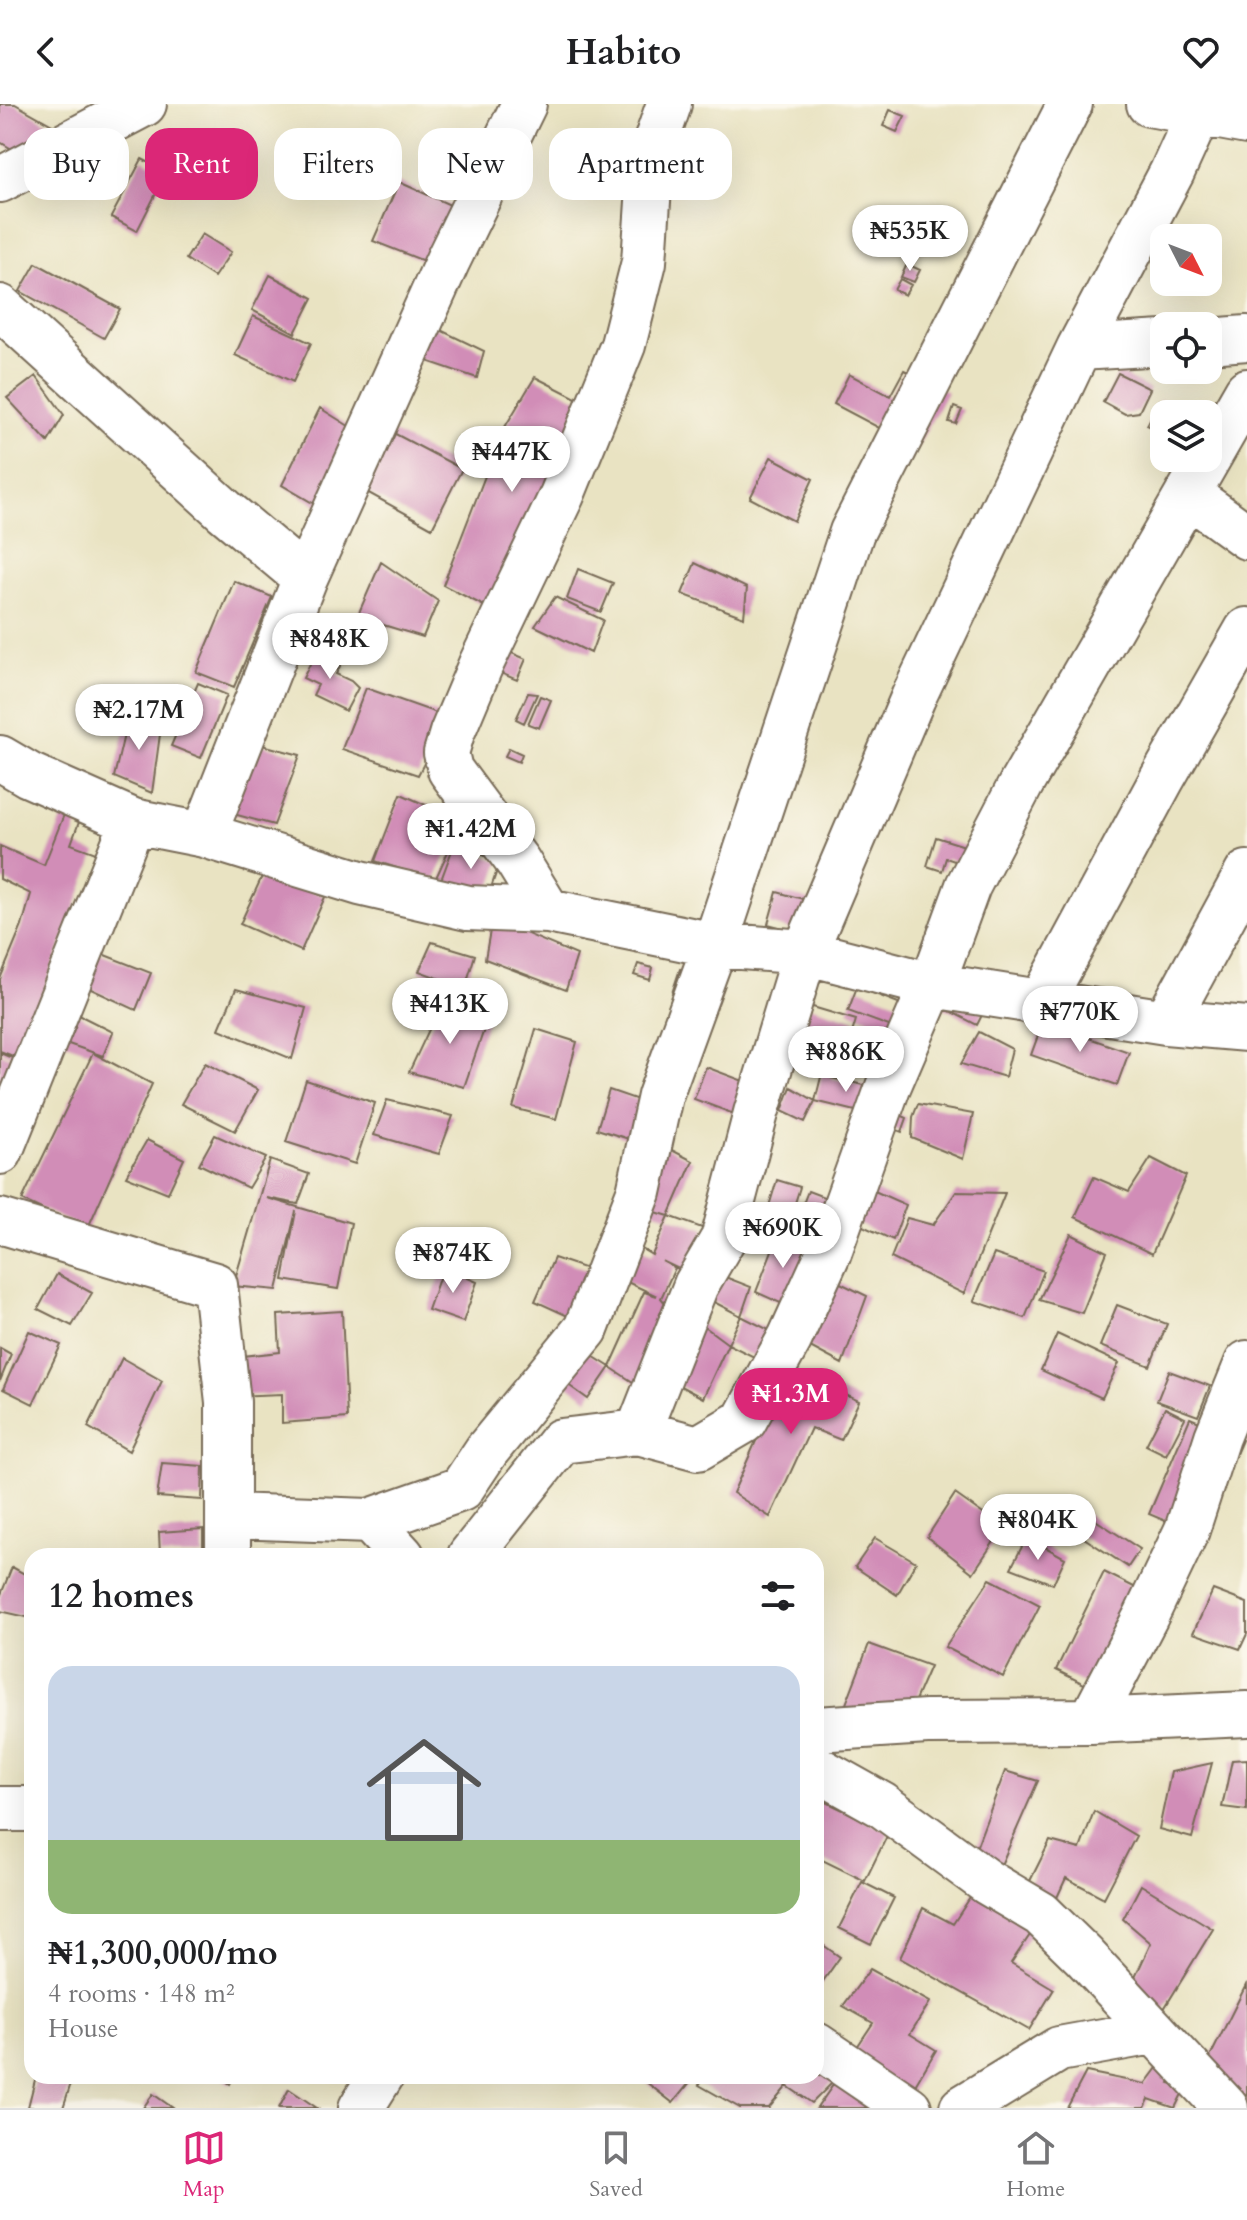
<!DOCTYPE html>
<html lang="en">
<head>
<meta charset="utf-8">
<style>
  body { margin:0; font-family:Cardo,serif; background:#f6f6f6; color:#202124; height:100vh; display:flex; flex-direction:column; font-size:30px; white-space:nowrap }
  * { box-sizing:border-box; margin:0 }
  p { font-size:26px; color:#757577 }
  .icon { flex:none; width:44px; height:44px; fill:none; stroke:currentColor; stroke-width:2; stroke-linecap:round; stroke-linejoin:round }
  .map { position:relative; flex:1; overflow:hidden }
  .drawer { position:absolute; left:24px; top:1444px; width:800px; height:536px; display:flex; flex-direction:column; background:#fff; border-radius:24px; box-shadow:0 8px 32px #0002 }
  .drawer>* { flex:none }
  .hud { position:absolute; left:24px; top:24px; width:800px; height:72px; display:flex; gap:16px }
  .needle { width:52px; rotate:132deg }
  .fabs { position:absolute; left:1150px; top:120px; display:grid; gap:16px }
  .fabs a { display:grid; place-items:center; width:72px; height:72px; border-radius:16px; background:#fff; box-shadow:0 8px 32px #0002; font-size:40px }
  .price { position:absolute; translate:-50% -68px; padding:0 18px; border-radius:28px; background:#fff; color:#222; font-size:26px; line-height:52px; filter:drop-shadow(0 2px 4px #0008) }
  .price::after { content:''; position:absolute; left:50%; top:48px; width:24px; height:18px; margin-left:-12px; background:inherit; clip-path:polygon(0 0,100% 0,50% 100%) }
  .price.on { background:#db2777; color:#fff }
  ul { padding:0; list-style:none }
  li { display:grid; align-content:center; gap:16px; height:424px; padding:0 24px }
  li+li { border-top:2px solid #e0e0e0 }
  li span { display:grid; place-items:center; height:248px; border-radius:24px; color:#555 }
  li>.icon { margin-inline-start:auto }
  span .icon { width:144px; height:144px; fill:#fffc; stroke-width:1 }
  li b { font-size:34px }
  h2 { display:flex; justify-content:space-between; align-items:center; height:96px; padding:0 24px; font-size:34px }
  .pill { padding:0 28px; border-radius:24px; background:#fff; box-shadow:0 8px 32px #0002; font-size:28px; line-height:72px }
  .pill.on { background:#db2777; color:#fff }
  header { display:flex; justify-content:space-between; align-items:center; height:104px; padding:0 24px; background:#fff; font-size:36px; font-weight:600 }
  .menu { display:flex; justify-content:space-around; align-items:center; height:112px; border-top:2px solid #e0e0e0; background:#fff; font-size:22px; color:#757577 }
  .menu a { display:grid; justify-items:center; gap:4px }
  .menu .on { color:#db2777 }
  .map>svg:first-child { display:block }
  .building { fill:#d18db7 }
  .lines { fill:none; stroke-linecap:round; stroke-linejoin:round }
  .street-casing { stroke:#786b57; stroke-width:48 }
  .street { stroke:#fff; stroke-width:44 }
</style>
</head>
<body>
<header><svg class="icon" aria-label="back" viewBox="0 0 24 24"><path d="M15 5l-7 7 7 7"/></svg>Habito<svg class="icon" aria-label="heart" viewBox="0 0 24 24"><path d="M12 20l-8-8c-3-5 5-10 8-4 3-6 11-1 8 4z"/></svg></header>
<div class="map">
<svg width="1247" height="2004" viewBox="0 0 1247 2004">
  <rect width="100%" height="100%" fill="#fbf7ec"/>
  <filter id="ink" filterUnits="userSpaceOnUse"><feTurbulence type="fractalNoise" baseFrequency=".0125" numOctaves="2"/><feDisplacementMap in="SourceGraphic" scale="16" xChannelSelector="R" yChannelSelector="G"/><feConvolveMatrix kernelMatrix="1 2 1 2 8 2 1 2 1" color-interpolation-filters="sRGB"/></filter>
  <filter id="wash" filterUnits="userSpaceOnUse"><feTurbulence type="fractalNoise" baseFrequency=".006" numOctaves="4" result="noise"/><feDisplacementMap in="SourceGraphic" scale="32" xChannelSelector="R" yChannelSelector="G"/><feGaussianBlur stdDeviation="1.8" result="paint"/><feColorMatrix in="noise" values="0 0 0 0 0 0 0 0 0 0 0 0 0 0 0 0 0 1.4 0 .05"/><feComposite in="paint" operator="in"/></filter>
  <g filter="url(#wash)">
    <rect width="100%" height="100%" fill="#e9e3c2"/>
    <g id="blocks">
      <path class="building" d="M0,0H15L52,21L34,58L0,38Z
        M890,6L905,12L897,28L883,22Z
        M142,55L167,68L137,127L111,113Z
        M399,78L457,104L434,161L373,137Z
        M202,130L231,148L214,173L186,155Z
        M36,159L120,205L104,234L20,187Z
        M907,160L920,166L914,178L901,173Z
        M270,171L313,194L295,229L252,206Z
        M900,175L911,181L905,191L894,186Z
        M253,212L311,239L293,278L235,251Z
        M430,221L484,247L477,274L415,253Z
        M904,266L947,288L917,344L834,300L849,270L890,292Z
        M1118,269L1150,285L1139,308L1125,310L1103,298Z
        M36,272L64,311L48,338L7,294Z
        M535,273L582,297L496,508L443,481L502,328Z
        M1160,296L1188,310H1164V329L1147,321Z
        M954,303L962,306L956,320L949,318Z
        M320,304L360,329L323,405L282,381Z
        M384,324L462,365L432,424L356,382Z
        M771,353L813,375L794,417L750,394Z
        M381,458L438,497L423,533L357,513Z
        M695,459L747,484L744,513L682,490Z
        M578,465L613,479L601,508L567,495Z
        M234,477L272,493L234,583L196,568Z
        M555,493L603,516L591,549L535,522Z
        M500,544L526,555L517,576L491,565Z
        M317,546L342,558L336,570L351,577L358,584L346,607L313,591L318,581L303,574Z
        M198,579L227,591L201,654L171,642Z
        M366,584L448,613L418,671L342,645Z
        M528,589L537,590L524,619L516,615Z
        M540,592L551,596L539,624L528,620Z
        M130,605L161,623L152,689L114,673Z
        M251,638L300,651L274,721L226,708Z
        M509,644L522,650L519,658L505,652Z
        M401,690L462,717L435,776L375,757Z
        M69,698L96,708L90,723L79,718L71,740L96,749L18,954L0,947V875L22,822L31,790L0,775V742L44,761Z
        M936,733L968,743L963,760L946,754L942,767L927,762Z
        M454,741L500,757L488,793L441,776Z
        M265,766L325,793L301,847L240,820Z
        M777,788L829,802L820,834L768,820Z
        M492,815L577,851L566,886L485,855Z
        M432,838L475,851L465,884L419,867Z
        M97,848L151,869L136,906L78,879Z
        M638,860L653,864L650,876L634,871Z
        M680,865L695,870L687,893L672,889Z
        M857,883L914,905L905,928L848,907Z
        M236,885L306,904L292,955L219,925Z
        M442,898L487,917L464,983L409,968Z
        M796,898L856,916L841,965L780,946Z
        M936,900L984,907L977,921Z
        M65,904L113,928L103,952L57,936Z
        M1043,918L1129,948L1117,981L1031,951Z
        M536,925L577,938L556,1015L513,1004Z
        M979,928L1012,945L1005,973L961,960Z
        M0,949L17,956L2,986L0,984Z
        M93,949L152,980L87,1126L22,1096Z
        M205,959L258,986L235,1027L181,1000Z
        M706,963L754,981L742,1013L694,995Z
        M823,965L832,967L831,974L878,984L872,1011L815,997Z
        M306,976L375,999L355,1060L286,1038Z
        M791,983L815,997L805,1018L782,1007Z
        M609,986L647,999L632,1036L597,1025Z
        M387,996L453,1012L439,1050L374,1031Z
        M918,1000L973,1010L963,1055L912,1034L913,1013Z
        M896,1009L907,1014L902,1028L884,1021Z
        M215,1031L266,1054L248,1084L199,1060Z
        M147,1036L184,1055L168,1089L126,1072Z
        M660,1040L693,1057L669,1112L642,1104Z
        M1151,1054L1186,1072L1152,1150L1075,1113L1094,1073L1129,1088Z
        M270,1056L309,1070L298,1100L267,1094L351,1119L338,1185L283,1176L296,1107L277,1186L233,1182Z
        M777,1076L800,1083L792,1109L769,1102Z
        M870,1085L906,1101L893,1136L854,1118Z
        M808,1087L837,1098L825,1128L796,1118Z
        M956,1088L1005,1089L964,1190L891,1154L907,1114L933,1121Z
        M669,1112L705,1125L687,1169L662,1157L675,1164L661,1194L672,1207L639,1282L610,1263L644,1188L657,1192L625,1177L640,1144L652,1151Z
        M1071,1130L1107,1148L1082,1209L1039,1196Z
        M778,1131L812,1144L787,1202L756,1188Z
        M994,1150L1044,1167L1025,1214L974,1197Z
        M554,1154L590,1166L570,1213L535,1197Z
        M443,1163L477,1178L463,1218L428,1206Z
        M57,1170L92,1189L72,1222L38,1205Z
        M720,1171L751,1183L741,1212L710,1196Z
        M826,1172L867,1192L842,1260L795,1235Z
        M1117,1201L1167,1220L1150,1262L1100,1242Z
        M342,1207L347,1314L282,1319V1290L233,1292L234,1253L280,1248L278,1211Z
        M741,1212L773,1228L760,1256L728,1240Z
        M697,1217L728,1240L703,1294L665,1274Z
        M29,1227L61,1241L33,1300L3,1285Z
        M1057,1230L1119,1259L1102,1294L1041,1266Z
        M0,1244L11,1250L0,1277Z
        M583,1246L610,1263L588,1295L567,1280Z
        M122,1254L162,1277L129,1347L88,1323Z
        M788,1265L859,1297L841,1336L811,1324L770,1413L733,1389Z
        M1169,1267L1210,1282L1198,1312L1157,1297Z
        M1165,1304L1185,1314L1166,1351L1146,1341Z
        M1190,1314L1242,1336L1201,1432L1149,1410Z
        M162,1359L203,1362L202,1396L157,1393Z
        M955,1390L1003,1424L973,1469L927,1433Z
        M1074,1402L1140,1445L1128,1463L1063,1420Z
        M203,1425V1452H160L159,1428Z
        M1027,1433L1065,1454L1053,1480L1011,1464Z
        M875,1434L916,1458L897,1491L855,1463Z
        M12,1463L32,1474L31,1514L0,1507V1493Z
        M1104,1468L1140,1486L1092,1584L1056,1566Z
        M990,1475L1040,1501L1003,1573L945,1543Z
        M1213,1486L1247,1499V1530L1240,1545L1193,1529Z
        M869,1540L930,1562L907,1615L841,1613Z
        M1247,1655V1706L1222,1703L1232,1656Z
        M1212,1659L1192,1734L1159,1725L1171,1668Z
        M1005,1667L1038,1677L1001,1761L973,1752Z
        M816,1693L889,1728L865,1777L816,1753Z
        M1094,1707L1136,1732L1104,1794L1066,1774L1055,1798L1028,1781L1050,1737L1080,1745Z
        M862,1778L894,1794L871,1840L839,1824Z
        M1141,1781L1213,1825L1159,1913L1131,1882L1151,1839L1123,1815Z
        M977,1783L1038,1819L1011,1859L1054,1885L1029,1926L900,1854L923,1804L953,1820Z
        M816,1836L840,1853L816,1887Z
        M870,1865L930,1898L910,1930L936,1946L910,1990L847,1958L873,1919L843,1902Z
        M1247,1879V1998L1204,1965Z
        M1166,1952L1177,1961L1169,1979L1185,1984L1175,2004L1149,1995L1145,2004H1067L1086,1968L1145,1980Z
        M816,1957L840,1971L812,1999L787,1982L769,2004H740L699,1981L705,1972H816Z
        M840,1971L896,2004H817Z
        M36,1972L73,1973L63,2004L28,2003Z
        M219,1972H234L230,1980Z
        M642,1972H695L673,1999L641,1974Z
        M289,1985L317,2004H279Z
        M153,1990L173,2004H143Z"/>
    </g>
  </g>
  <g filter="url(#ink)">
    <use href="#blocks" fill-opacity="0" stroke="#786b57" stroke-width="2"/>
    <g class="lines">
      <g class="street-casing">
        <path id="street" d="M1149,0L1247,18
          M0,76L144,0
          M0,203L225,407L305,474
          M1208,237L1247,234
          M1079,244L1164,239
          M1188,390L1247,433
          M0,654L29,671L133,717L204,731L360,779L468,804L548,807L715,841L805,848L932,881L1166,918L1247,925
          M204,731L305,474L448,156L524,0
          M548,807L518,758L450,666L446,649L452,629L481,560L562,391L623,241L644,158L651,52L669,0
          M1041,899L1162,675L1247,526
          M1166,918L1247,769
          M0,1048L133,717
          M0,1117L215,1181L228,1298V1452
          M638,1328L698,1344L744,1317L790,1234L829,1148L888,983L932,881L968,782L1021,680L1247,287
          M230,1412L370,1417L402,1452
          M370,1417L461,1385L487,1346L586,1225L639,1088L660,992L715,841L852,428L1070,0
          M470,1452L561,1337L638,1328L696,1181L723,1135L756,1009L805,848L913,594L1079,244L1172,68L1203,0
          M1091,1617L1146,1512L1187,1426L1217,1333L1247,1259
          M816,1625L927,1618L1091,1617L1247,1610
          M816,1664L882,1701L987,1778L1041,1810L1084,1852L1226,2004
          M0,1705H32
          M816,1941L909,2004
          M361,2004L381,1972
          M962,2004L1059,1945L1153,1928"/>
      </g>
      <use href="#street" class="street"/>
    </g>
  </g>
</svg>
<div class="fabs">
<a><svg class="needle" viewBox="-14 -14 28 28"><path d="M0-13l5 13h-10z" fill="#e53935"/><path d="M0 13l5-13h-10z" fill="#757577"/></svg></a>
<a><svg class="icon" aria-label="locate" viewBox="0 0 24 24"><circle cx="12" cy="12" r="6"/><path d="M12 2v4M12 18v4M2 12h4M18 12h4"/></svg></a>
<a><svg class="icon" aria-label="layers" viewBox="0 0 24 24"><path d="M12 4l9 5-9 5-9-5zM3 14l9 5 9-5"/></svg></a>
</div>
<b class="price" style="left:910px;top:169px">₦535K</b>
<b class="price" style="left:512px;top:390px">₦447K</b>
<b class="price" style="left:330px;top:577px">₦848K</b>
<b class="price" style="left:139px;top:648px">₦2.17M</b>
<b class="price" style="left:471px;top:767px">₦1.42M</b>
<b class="price" style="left:450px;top:942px">₦413K</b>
<b class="price" style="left:1080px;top:950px">₦770K</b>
<b class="price" style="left:846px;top:990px">₦886K</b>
<b class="price" style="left:783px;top:1166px">₦690K</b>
<b class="price" style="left:453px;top:1191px">₦874K</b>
<b class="price on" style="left:791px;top:1332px">₦1.3M</b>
<b class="price" style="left:1038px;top:1458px">₦804K</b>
<div class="hud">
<a class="pill">Buy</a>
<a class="pill on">Rent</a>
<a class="pill">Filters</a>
<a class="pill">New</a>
<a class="pill">Apartment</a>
</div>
<section class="drawer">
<h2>12 homes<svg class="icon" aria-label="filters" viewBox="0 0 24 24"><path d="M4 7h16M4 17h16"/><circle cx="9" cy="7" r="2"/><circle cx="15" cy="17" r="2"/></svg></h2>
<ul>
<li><span style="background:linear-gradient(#c9d6e8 70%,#8fb573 0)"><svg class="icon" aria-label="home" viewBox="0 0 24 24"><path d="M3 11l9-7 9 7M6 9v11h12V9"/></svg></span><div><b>₦1,300,000/mo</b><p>4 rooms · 148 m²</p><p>House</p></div></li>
</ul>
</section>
</div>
<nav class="menu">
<a class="on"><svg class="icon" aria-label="map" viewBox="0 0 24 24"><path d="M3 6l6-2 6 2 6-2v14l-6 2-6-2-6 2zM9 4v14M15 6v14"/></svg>Map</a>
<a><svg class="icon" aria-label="saved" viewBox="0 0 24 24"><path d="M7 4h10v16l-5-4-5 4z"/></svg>Saved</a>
<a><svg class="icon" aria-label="home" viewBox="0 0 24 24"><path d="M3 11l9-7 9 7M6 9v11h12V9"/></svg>Home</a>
</nav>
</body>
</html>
